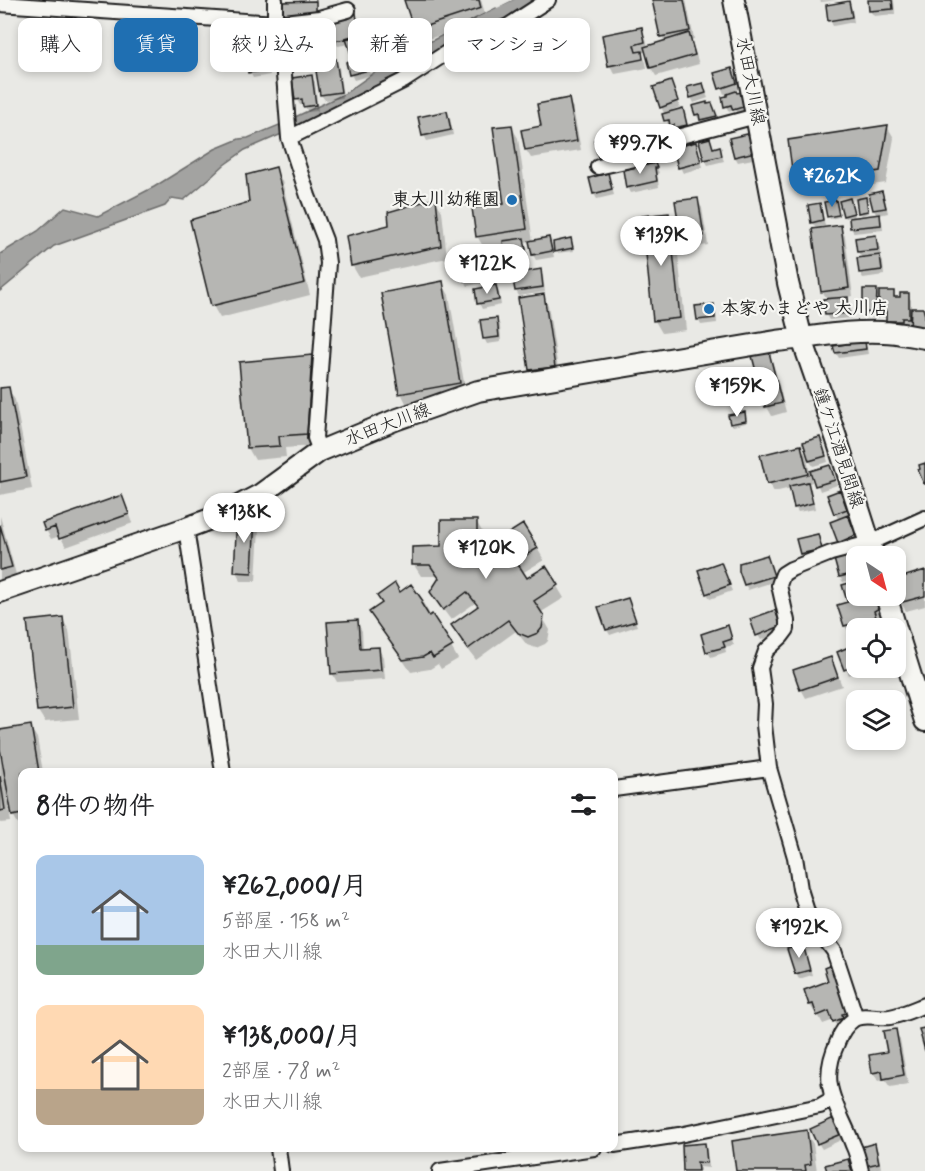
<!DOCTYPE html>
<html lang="ja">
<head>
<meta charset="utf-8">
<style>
  body { margin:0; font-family:Mynerve,"Klee One",sans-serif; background:#f2f2f2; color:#202124; height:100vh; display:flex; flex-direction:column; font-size:22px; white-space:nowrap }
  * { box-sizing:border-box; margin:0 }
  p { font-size:20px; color:#757577 }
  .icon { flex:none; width:33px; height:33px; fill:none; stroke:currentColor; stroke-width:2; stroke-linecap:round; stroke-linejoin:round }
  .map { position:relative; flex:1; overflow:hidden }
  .drawer { position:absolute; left:18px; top:768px; width:600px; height:384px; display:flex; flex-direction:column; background:#fff; border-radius:12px; box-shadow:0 3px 9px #0003 }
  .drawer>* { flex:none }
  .top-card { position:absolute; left:18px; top:18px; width:600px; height:54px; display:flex; gap:12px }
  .needle { width:39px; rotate:144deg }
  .buttons { position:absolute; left:846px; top:546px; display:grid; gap:12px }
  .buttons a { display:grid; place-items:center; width:60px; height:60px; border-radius:12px; background:#fff; box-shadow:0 3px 9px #0003; font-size:30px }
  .price { position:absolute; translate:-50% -51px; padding:0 14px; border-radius:21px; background:#fff; color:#222; font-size:20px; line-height:39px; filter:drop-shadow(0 2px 3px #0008) }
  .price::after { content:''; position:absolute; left:50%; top:36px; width:18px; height:14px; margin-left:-9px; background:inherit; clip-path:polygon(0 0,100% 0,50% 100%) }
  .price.current { background:#1f6fb2; color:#fff }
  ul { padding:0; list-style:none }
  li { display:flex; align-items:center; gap:18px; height:150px; padding:0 18px }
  li span { display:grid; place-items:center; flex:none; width:168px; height:120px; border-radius:12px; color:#555 }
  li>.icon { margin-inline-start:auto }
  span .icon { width:72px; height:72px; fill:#fffc; stroke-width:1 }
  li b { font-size:26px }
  h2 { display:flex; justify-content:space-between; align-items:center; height:72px; padding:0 18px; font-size:26px }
  .chip { padding:0 21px; border-radius:12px; background:#fff; box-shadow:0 3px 9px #0003; font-size:21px; line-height:54px }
  .chip.current { background:#1f6fb2; color:#fff }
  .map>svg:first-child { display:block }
  .water { fill:#a3a3a1; stroke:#6d6d6c; stroke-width:1.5 }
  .shadow { fill:#0003 }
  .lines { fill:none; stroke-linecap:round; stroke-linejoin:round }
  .canal { stroke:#a3a3a1; stroke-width:14 }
  .building { fill:#b6b6b3; stroke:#1c1c1c; stroke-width:1.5 }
  .street-casing { stroke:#1c1c1c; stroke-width:18 }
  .secondary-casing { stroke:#1c1c1c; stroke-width:24 }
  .street { stroke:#f6f6f2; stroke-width:14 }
  .secondary { stroke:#f6f6f2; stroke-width:20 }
  .poi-dot { fill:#1f6fb2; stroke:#f6f6f2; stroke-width:2 }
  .labels { text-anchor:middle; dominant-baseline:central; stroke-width:4.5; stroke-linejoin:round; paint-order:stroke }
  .street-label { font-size:18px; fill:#1c1c1c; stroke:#f6f6f2 }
  .poi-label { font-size:18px; font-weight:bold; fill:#1c1c1c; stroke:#f6f6f2; text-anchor:end }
</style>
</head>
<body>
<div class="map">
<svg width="925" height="1171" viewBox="0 0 925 1171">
  <rect width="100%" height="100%" fill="#e9e9e5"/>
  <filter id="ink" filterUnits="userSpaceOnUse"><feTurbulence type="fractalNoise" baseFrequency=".0167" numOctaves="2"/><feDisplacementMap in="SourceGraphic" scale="12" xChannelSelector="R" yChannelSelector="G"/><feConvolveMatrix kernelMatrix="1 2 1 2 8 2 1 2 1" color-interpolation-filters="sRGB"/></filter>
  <g filter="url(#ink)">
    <path class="water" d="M514,0H537L508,17L502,6Z
      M496,8L500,20L299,127L294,124L293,118L344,94L388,63Z
      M284,123V133L245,150L224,165L210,178L184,200L172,198L165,206L54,246L0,291V254L38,231L65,207L98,216L154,187L215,149L239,139L248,138Z"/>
    <path class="shadow" d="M299,0H316L318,18L287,19L284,14L301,3Z
      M406,0H481L487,20L422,41L416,30Z
      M654,0H686L694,39L691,40L699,64L656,76L651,68L647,51L641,53L646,62L647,68L615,74L610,66L604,36L641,29L646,38L648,47L665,42L662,36Z
      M820,0H838L821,2Z
      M869,0H894L895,14L874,16L870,11Z
      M849,3L852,9L854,22L833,26L830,20Z
      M355,15L358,20L361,40L371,75L354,80L351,74L355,62L349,44L338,46L335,41Z
      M267,41L270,47L273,66L269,67L270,75L253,78L250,72Z
      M335,61L339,67L343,98L325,100L321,95L318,72L322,71Z
      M732,69L739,89L734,91L748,112L738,115L735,110L729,112L726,106L729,97L728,93L724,94L716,74Z
      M311,77L315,82L318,111L308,112L304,105H300L297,100L294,79Z
      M673,88L680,107L672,110L673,112L682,109L685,115L689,130L675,131L671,125L669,126L666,120L665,115L661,107Z
      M705,90L708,98L694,103L691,97Z
      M568,100L573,108L581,150L531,158L526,150L543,127Z
      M712,104L719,122L705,125L701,119L699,120L696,114L707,106Z
      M447,113L450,118L453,135L427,141L424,135Z
      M511,126L518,138L533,242L548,239L551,244L554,257L536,260L533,255L530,241L525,242L529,256L510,259L507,253L506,245L484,248L477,236L505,205Z
      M887,126L894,138L886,183L803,195L796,184Z
      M646,132L649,138L651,151L637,152L630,140Z
      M615,137L620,151L615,152L617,157L602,161L599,156Z
      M709,140L714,149L719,148L724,161L708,165L705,160L700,142Z
      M754,140L758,158L738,162L735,157Z
      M695,144L698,149L703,167L683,173L680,167Z
      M655,164L659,173L657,174L659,187L631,193L628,187Z
      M275,169L282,181L310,295L220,318L213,306L192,221L251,203Z
      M607,175L610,180L614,195L597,199L594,194Z
      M882,193L885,199L888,213L879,215L882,221L883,230L854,233L851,228L850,217L845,218L844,216L851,202L855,218L877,216L874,210Z
      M697,199L702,208L708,245L688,248L683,239Z
      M866,199L869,213L861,215L860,212Z
      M435,200L442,211L447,258L359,277L352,265Z
      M836,202L839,217L830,219L826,204Z
      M819,205L822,210L825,226L815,227L812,222Z
      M668,214L675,226L686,330L662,333L655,321L643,217Z
      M840,227L845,236L853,296L846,297L850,304L851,318L829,320L826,315L828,300L822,291Z
      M876,237L879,242L881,255H879L883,262L884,275L863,278L860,273L862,258L858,252L857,239Z
      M571,240L574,251L557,253L556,251Z
      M484,260L487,266L491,281L468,286L465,281Z
      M540,271L543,276L545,292L519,296L516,291Z
      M442,283L449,295L466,394L407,405L401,393Z
      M495,286L499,292L501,305L482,309L479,303Z
      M876,291L880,299L893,292L896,298H902L908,295L911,300V309L922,310L925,314V333L912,324H904V326H891L887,320V317H883L879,308L878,318L867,317L864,312Z
      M543,296L548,305L559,375L535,379L530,370Z
      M713,306L716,311L717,323L701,325L698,319Z
      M496,320L500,325L501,342L487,344L484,338Z
      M864,343L867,348L868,354L839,358L836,353L835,347Z
      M768,354L773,363L786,412L772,416L767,407L754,357Z
      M312,357L318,369L313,446L285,448L286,457L255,460L248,448L241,363Z
      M725,373L728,379L730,389L715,392L711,386Z
      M8,388L15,400L32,489L0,495V390Z
      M745,416L746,423L733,426L731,423Z
      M820,439L823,444L828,462L813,466L809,460Z
      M801,446L806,455L810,473L829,467L837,485L820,491L813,473L810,474L812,482L807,484L811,489L815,509L798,512L795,507L791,488L774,492L769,483Z
      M121,497L126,505L133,523L66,547L60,536L51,539L46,530Z
      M843,497L849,515H847L857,541L843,547L839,542V520L835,513Z
      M0,516L17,578L0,583Z
      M254,519L259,528L256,581H241L236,572Z
      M476,521L483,533V551L537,548L544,560L522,573L527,580L546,568L564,598L540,613L550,630L548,641L545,644L536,648L527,645L516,631L476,660L460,638L479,607L475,603L451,620L439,604L440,579L438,576H421L414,565L442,548Z
      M817,535L821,541L824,555L804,559L801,554L798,540Z
      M864,553L866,556H856V579L843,582L840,577L836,560Z
      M766,556L770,562L776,581L748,590L745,584Z
      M721,564L732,591L710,599L707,593Z
      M925,572V606L906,611L901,603L896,581Z
      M856,582V596H880L885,616L878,620L880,626L870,628H856V633L850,635L845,626L839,606L850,603L844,586Z
      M627,599L637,626L610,635L607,630L600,608Z
      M422,601L429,613L427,616L451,647L458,659L441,669L438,664L430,669L411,672L378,624Z
      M775,612L783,632L761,640L758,635Z
      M62,619L69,630L79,719L45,722L38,711Z
      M357,622L362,631L363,650L378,648L383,657L385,679L337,682L332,673Z
      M727,627L734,645L725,647L726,652L711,657L708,652L703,635Z
      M855,646L856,668H865L849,675L839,653Z
      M830,659L835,668L842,686L806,698L801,689Z
      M30,727L37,738L43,772H22V827H20L13,815L10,796H7L11,822L0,823V732Z
      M802,946L805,951L812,975L799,979L796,974Z
      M831,967L836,975L851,1021L839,1030L834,1020L823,1024L817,1013H815L810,1005L830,982Z
      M895,1031L900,1039L908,1084L890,1087L885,1080L878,1081L873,1072L889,1053Z
      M836,1119L845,1138L822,1149L818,1143Z
      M806,1132L813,1144L817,1171H738Z
      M704,1145L707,1150L709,1168L700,1167V1171H684Z
      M874,1145L878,1151L881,1168L870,1171L867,1165Z"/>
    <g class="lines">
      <path class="canal" d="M482,23L530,0"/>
    </g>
    <path class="building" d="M404,0H479L481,8L414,30Z
      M652,0H684L690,31L660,37Z
      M868,0H892L893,9L869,11Z
      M316,1V12L283,14L282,2Z
      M849,1L852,17L828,21L826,5Z
      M356,13L359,34L345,38V39L334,41L331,28H333V19Z
      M642,27L645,42L634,45L636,52L642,51L643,59L608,66L602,35Z
      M689,33L695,55L650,68L644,47Z
      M360,35L369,70L349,75L346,62L353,60L346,39Z
      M267,40L270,61H267L268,70L248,73L244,43Z
      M336,59L341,92L320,95L316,71L321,70L320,62Z
      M732,68L737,83L719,89L714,73Z
      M312,75L316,105L303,107L302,99L295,100L292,78Z
      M671,81L678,101L660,108L653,87Z
      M703,83L706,93L690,98L687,87Z
      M736,91L737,93L742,92L746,106L733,110L731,105L724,107L722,97L727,96V94Z
      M569,98L577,141L525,150L521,130L541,126L537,104Z
      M707,102V104L712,103L717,116L700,120L699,114L695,115L692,106Z
      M683,108L687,125L674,128V125L670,126L669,120L664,121L662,114Z
      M447,111L451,130L422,136L418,117Z
      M512,125L527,229L476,237L472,208L504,204L493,127Z
      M888,125L880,171L794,184L788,140Z
      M647,131L649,145L633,147L631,140H629L628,134Z
      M752,133L755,152L734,157L729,138Z
      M616,136L618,145L613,146L615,151L598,157L594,140Z
      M710,138L713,148L720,146L722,156L704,160L699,141Z
      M696,142L701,162L678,168L673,148Z
      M655,163L657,168H655L657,181L626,188L623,170Z
      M276,167L305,283L211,306L190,220L249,202L246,175Z
      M608,173L612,189L593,194L589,178Z
      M882,191L886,208L873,210L869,194Z
      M866,197L868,211L858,213L856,199Z
      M436,198L441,246L351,266L346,236L389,225L388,212Z
      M698,198L704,236L681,240L675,201Z
      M850,198L854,213L843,216L839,201Z
      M836,200L839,215L827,217L824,202Z
      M820,203L823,220L811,223L808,205Z
      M669,213L680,318L653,321L642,216Z
      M880,214L881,225L850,228L849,218Z
      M841,225L849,288L821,292L812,229Z
      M876,235L878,250L857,252L855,238Z
      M549,237L552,251L532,255L529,241Z
      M524,238L526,250L505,254L503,241Z
      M571,238L573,248L554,252L553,242Z
      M880,255L882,270L859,273L857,258Z
      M485,258L489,275L464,281L460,265Z
      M541,269L543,287L515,291L512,274Z
      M443,281L460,383L399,394L381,293Z
      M496,285L499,300L477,304L475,289Z
      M863,289H877L876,313L863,312Z
      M879,291H894V297H900V293H909V318H902V321H886V311H879Z
      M544,294L555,367L529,370L518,298Z
      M848,297L849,313L825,315L823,299Z
      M714,304L715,318L697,320L695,306Z
      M911,308H923L925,315V329L910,328Z
      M497,318L499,337L483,339L480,320Z
      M865,341L866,349L835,353L833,346Z
      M769,352L782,403L765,407L752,356Z
      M312,355L307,434L279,436L280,446L247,448L239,362Z
      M726,372L728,383L710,387L708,375Z
      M9,387L26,477L0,482V388Z
      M745,412L746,421L730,424L728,415Z
      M820,437L826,456L809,461L803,442Z
      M801,445L808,474L767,484L760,455Z
      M925,463V484H924L918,470L920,469L919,465Z
      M830,465L835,480L815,486L810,471Z
      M808,482L813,503L794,508L789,486Z
      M840,490L847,509L834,514L827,495Z
      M122,495L129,514L59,539L55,527L45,531L42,523Z
      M848,515L856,535L838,543L830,522Z
      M237,516L255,517L252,573L234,572Z
      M441,520H477V538L484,549L523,524L538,548L516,561L527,578L546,566L558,585L534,601L544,616L542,628L538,633L528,637L518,633L508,620L468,649L451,625L478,606L467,592L443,610L430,592L439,578L430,565H412V547L441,546Z
      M0,525L12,567L0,570Z
      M818,534L822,549L800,554L796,539Z
      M864,551L866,556H856V573L839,577L834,559Z
      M767,555L774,576L744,585L739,571V563Z
      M721,562L730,585L706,594L698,570Z
      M925,570V596L899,603L896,590V579Z
      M856,581V596H862L847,601L842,585Z
      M395,583L400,592L411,584L423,601L421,603L429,616L432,614L453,646L433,658L430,653L423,657L403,660L369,612L382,603L377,596Z
      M868,596H877L881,607L874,611L876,617L844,626L837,605Z
      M628,598L636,621L606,630L598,607Z
      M775,610L781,626L756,636L750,619Z
      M63,617L73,707L37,711L27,621Z
      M358,620L360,648L379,647L381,670L331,674L327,622Z
      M728,625L732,639L723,642L725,647L706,652L701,634Z
      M856,644V665L844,670L837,652Z
      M831,657L838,677L800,690L793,670Z
      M31,725L39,772H22V814L12,816L0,749V730Z
      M0,776L5,810L0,811Z
      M803,944L810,970L795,974L787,949Z
      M831,965L847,1013L842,1014L843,1018L833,1022L829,1011L817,1016L813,1004L809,1005L804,990L828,981L824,968Z
      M925,1028V1051L919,1029Z
      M896,1029L904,1075L883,1079L882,1071L872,1073L869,1055L887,1052L883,1031Z
      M836,1117L843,1133L817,1144L810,1129Z
      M807,1130L811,1164L805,1165L806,1171H736L732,1141Z
      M705,1143L707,1163L697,1162L698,1171H683L682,1145Z
      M875,1143L879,1163L865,1166L861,1147Z
      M848,1159L852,1171H827L825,1165Z"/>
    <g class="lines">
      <g class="street-casing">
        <path id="street" d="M275,0V23L284,53V75L289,138L308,196L325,240L328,263L315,438L320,451
          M0,4L275,23L319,18L348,10
          M289,138L403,81L454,48L508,26L548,0
          M598,167L653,155L666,140L756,116
          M186,528L223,772
          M614,789L769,768
          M856,1018L834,951L809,918L800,889L795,857L769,768L764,725L765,704L760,668L766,651L781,637L787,629V621L779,585L783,574L791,569L831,553L870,543L925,518
          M614,1145L679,1135L820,1106L832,1099
          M278,1148L281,1171
          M440,1171L594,1148
          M861,1171C859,1162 857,1153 853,1145C838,1105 817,1086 838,1041C841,1033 847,1024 854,1019C865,1013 879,1019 890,1017C902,1015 914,1009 925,1005"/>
      </g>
      <g class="secondary-casing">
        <path id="secondary" d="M734,0L788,283L802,339L836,437L874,556
          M0,592L186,528L221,515L261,494L320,451L395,420L478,391L776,341C811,338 847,330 883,332C897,332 911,336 925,338
          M886,596L925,721"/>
      </g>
      <use href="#street" class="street"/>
      <use href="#secondary" class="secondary"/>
    </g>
  </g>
  <g class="poi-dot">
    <circle cx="512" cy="200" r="6"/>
    <circle cx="709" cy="309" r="6"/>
  </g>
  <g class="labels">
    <g class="street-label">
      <text transform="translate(750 81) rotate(79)">水田大川線</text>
      <text transform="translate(388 425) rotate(-21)">水田大川線</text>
      <text transform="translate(838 448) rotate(72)">鐘ケ江酒見間線</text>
    </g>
    <g class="poi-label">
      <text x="500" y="200">東大川幼稚園</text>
      <text x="721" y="309" text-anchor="start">本家かまどや 大川店</text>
    </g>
  </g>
</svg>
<div class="buttons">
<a><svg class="needle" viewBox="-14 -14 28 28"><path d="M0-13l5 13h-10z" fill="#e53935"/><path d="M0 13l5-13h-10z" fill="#757577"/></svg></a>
<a><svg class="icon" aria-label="locate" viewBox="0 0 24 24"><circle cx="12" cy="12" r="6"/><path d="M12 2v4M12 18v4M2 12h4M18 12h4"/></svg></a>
<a><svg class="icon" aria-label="layers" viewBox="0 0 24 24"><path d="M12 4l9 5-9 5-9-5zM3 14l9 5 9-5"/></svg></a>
</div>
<b class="price" style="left:640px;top:175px">¥99.7K</b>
<b class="price current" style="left:832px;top:208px">¥262K</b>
<b class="price" style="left:661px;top:267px">¥139K</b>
<b class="price" style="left:487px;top:295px">¥122K</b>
<b class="price" style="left:737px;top:418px">¥159K</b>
<b class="price" style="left:244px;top:544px">¥138K</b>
<b class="price" style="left:486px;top:580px">¥120K</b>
<b class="price" style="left:799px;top:959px">¥192K</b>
<div class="top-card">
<a class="chip">購入</a>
<a class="chip current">賃貸</a>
<a class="chip">絞り込み</a>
<a class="chip">新着</a>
<a class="chip">マンション</a>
</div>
<section class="drawer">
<h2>8件の物件<svg class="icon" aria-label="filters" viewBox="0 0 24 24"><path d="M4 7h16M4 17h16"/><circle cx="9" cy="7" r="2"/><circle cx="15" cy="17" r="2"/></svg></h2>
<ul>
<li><span style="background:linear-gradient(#a9c7e8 75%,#7fa58c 0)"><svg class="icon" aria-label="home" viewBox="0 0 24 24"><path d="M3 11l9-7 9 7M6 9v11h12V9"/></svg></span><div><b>¥262,000/月</b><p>5部屋 · 158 m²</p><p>水田大川線</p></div></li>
<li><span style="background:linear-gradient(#ffd9b3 70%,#b9a48a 0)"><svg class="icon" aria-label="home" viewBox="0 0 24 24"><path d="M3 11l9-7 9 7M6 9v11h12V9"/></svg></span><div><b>¥138,000/月</b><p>2部屋 · 78 m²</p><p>水田大川線</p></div></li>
</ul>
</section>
</div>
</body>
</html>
